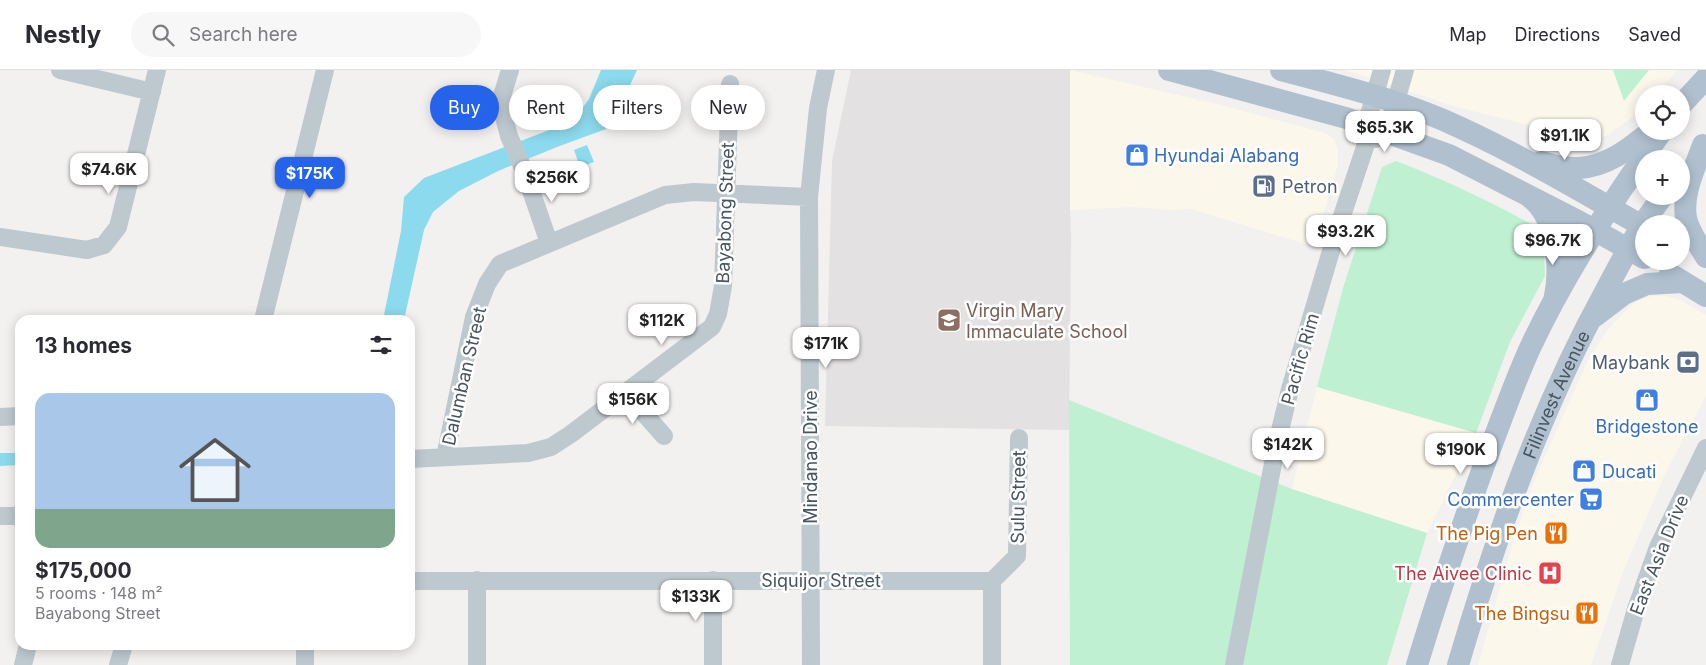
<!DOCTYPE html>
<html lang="en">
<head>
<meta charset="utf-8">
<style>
  body { margin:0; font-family:Inter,sans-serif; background:#f7f7f7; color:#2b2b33; height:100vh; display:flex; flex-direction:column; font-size:19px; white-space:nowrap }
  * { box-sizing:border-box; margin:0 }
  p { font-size:16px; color:#7c7c81 }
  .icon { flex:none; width:28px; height:28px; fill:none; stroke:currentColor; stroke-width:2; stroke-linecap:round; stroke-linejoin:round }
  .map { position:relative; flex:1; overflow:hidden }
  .details { position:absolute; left:15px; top:245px; width:400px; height:335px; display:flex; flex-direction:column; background:#fff; border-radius:15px; box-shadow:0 2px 12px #0003 }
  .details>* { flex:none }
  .guide { position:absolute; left:430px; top:15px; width:475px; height:45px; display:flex; gap:10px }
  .controls { position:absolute; left:1635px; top:15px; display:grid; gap:10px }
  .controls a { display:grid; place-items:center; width:55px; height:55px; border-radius:50%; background:#fff; box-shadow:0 2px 12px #0003; font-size:25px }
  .price { position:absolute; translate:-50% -42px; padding:0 11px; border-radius:10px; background:#fff; color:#222; font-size:16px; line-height:32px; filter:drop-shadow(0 1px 2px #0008) }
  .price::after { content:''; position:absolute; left:50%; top:30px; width:15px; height:11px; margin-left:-8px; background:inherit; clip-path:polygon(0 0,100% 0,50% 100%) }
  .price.current { background:#2563eb; color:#fff }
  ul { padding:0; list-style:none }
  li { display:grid; align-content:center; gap:10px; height:265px; padding:0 20px }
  li span { display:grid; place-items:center; height:155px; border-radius:15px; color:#555 }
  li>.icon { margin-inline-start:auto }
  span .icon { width:90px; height:90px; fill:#fffc; stroke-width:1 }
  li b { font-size:21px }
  h2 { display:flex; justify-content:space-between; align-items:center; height:60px; padding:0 20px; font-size:21px }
  .tag { padding:0 18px; border-radius:22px; background:#fff; box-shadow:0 2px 12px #0003; font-size:18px; line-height:45px }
  .tag.current { background:#2563eb; color:#fff }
  header { display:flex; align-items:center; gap:30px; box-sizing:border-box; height:70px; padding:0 25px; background:#fff; border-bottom:1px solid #e1e1e2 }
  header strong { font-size:24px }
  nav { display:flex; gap:28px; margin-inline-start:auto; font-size:18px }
  .search { width:350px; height:45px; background:#f7f7f7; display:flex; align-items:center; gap:12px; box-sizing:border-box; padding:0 18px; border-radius:28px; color:#7c7c81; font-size:19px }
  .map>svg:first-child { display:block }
  .commercial { fill:#fcf7eb }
  .education { fill:#e4e1e2 }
  .green { fill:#bff0d1 }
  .water { fill:#8cdaed }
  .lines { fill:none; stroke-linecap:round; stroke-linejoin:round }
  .minor { stroke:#bec8cf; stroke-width:18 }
  .major { stroke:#b0c0cf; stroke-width:22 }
  .labels { text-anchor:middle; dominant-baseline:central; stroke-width:5; stroke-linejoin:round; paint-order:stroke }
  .shop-label { font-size:18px; fill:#366cbe; stroke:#fff; text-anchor:start }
  .service-label { font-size:18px; fill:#4e5e75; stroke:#fff; text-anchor:start }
  .street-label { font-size:18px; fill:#48545e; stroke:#fff }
  .education-label { font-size:18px; fill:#785e54; stroke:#fff; text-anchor:start }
  .food-label { font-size:18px; fill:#c56008; stroke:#fff; text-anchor:end }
  .health-label { font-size:18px; fill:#be3a42; stroke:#fff; text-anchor:end }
</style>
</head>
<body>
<header>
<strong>Nestly</strong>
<div class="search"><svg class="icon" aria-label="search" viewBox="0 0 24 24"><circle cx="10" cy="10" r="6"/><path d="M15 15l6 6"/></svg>Search here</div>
<nav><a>Map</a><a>Directions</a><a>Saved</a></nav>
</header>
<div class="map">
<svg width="1706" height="595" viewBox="0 0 1706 595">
  <rect width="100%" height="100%" fill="#f3f0f0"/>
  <path class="commercial" d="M1070,0L1217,34L1325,63L1334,69L1338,80V94L1316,170L1306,174L1191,139L1171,140L1132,137L1070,140Z
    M1345,0H1678L1655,24H1644V35L1630,49L1606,66L1585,69L1457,37Z
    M1652,226H1666L1680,230L1706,245V326L1666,402L1623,502L1591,595H1478L1515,465L1535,409L1588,290L1606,262L1626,240L1637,231Z
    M1317,317L1476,363L1427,463L1292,419Z"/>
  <path class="education" d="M851,0H1070V140L1071,169L1069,360L825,356L832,91Z"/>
  <path class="green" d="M1613,0H1649L1624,31Z
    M1396,91C1445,110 1492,132 1538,158L1544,178L1545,206L1510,272L1476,363L1317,317L1343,218L1382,97Z
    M1069,330L1292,419L1427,463L1387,595H1070Z"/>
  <path class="water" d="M601,0H637L620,37L606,59L557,77L498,101L459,121L433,142L424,160L404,250H383L401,161L404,127L424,108L573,51L589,29Z
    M587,75L594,92L580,97L574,80Z
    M0,383H20V395L0,396Z"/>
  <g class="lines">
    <path class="minor" d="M60,0L152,22
      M510,0L502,26L504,47L509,66L525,103L549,173
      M1376,69L1387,62L1405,0
      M0,167L87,180L104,175L118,157L157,0
      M263,250L325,0
      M626,323L664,366
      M0,347L20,346
      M445,387L474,247L487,214L500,194L665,125L694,122L809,127
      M410,389L528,383L551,377L571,364L712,257L718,244L723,216L730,14
      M0,446H20
      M410,511H992
      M305,575V595
      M23,595L28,575
      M118,595L124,575
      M477,595V510
      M713,595V510
      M811,595L809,127L818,38L826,0
      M992,595V511L1017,486L1019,368
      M1234,595L1277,373L1290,319L1336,164L1365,77L1366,55L1382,0
      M1620,595L1636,539L1658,477L1706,378"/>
    <g class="major">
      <path d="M1169,0L1346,48L1449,85L1580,152L1644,188"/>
      <path d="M1281,0C1341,16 1404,31 1461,58C1524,87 1584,123 1644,157"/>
      <path d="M1681,35L1706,8"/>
      <path d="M1703,75C1695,97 1682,124 1686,148C1689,162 1699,175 1706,187"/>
      <path d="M1541,92C1553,95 1566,99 1579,98C1608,96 1629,79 1651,61"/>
      <path d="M1531,128C1556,147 1561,197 1555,226"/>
      <path d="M1670,204L1706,226"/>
      <path d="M1595,246L1624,224L1647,214L1683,212"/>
      <path d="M1417,595C1438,525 1462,456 1487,387C1501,351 1514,313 1530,278C1565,203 1614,128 1662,61"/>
      <path id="s1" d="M1458,595C1496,466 1541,338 1606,220C1623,188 1640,155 1663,126"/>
    </g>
  </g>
  <defs>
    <g id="shop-square" transform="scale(1.25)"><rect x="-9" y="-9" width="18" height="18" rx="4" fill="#3f7fe0" stroke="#fff"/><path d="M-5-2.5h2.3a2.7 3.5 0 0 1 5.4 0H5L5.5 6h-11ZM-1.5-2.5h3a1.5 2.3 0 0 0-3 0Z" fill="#fff"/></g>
    <g id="fuel-square" transform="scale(1.25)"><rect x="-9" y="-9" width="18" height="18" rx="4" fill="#5c6f8a" stroke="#fff"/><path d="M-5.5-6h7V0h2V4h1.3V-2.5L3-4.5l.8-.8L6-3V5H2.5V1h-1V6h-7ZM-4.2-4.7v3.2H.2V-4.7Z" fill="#fff"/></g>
    <g id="school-square" transform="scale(1.25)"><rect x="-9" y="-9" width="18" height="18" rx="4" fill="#8d6e63" stroke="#fff"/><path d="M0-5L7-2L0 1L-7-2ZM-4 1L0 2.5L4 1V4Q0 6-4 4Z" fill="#fff"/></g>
    <g id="bank-square" transform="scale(1.25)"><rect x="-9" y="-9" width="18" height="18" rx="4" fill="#5c6f8a" stroke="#fff"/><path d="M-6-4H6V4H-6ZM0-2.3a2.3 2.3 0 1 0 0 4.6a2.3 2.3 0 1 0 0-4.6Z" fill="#fff"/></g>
    <g id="supermarket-square" transform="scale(1.25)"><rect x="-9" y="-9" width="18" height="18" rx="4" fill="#3f7fe0" stroke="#fff"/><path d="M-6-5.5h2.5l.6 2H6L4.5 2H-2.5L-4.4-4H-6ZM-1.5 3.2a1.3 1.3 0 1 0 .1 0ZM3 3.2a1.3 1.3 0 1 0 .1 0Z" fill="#fff"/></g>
    <g id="restaurant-square" transform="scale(1.25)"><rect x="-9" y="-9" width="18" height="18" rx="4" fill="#e8710a" stroke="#fff"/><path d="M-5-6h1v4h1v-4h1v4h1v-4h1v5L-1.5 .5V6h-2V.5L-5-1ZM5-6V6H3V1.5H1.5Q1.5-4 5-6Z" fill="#fff"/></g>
    <g id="hospital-square" transform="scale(1.25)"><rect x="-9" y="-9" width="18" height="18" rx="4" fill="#e0444e" stroke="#fff"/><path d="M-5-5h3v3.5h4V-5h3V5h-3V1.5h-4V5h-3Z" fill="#fff"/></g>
  </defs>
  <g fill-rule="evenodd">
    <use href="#shop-square" x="1137" y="85"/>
    <use href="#fuel-square" x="1264" y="116"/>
    <use href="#school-square" x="949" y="250"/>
    <use href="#bank-square" x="1688" y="292"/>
    <use href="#shop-square" x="1647" y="330"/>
    <use href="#shop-square" x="1584" y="401"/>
    <use href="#supermarket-square" x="1591" y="429"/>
    <use href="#restaurant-square" x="1556" y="463"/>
    <use href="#hospital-square" x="1550" y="503"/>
    <use href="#restaurant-square" x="1587" y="543"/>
  </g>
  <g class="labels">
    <g class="shop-label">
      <text x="1154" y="85">Hyundai Alabang</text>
      <text x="1647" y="356" text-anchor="middle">Bridgestone</text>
      <text x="1602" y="401">Ducati</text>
      <text x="1574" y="429" text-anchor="end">Commercenter</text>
    </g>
    <g class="service-label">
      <text x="1282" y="116">Petron</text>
      <text x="1670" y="292" text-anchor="end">Maybank</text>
    </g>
    <g class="street-label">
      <text transform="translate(725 143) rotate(-88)">Bayabong Street</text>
      <text transform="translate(1300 289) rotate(-74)">Pacific Rim</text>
      <text transform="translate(464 306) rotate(-77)">Dalumban Street</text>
      <text stroke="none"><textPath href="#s1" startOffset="288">Filinvest Avenue</textPath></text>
      <text transform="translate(810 387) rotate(-90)">Mindanao Drive</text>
      <text transform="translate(1018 427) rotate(-89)">Sulu Street</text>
      <text transform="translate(1659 485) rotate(-68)">East Asia Drive</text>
      <text x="821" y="510">Siquijor Street</text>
    </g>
    <g class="education-label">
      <text x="966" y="240">Virgin Mary<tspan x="966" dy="21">Immaculate School</tspan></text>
    </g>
    <g class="food-label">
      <text x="1538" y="463">The Pig Pen</text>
      <text x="1570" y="543">The Bingsu</text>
    </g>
    <g class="health-label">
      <text x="1532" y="503">The Aivee Clinic</text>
    </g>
  </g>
</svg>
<div class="controls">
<a><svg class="icon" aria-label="locate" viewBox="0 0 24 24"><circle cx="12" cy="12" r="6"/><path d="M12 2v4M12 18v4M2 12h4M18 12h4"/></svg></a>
<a>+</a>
<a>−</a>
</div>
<b class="price" style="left:1385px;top:83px">$65.3K</b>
<b class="price" style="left:1565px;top:91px">$91.1K</b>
<b class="price" style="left:109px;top:125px">$74.6K</b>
<b class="price current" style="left:310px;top:129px">$175K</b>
<b class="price" style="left:552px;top:133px">$256K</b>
<b class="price" style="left:1346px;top:187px">$93.2K</b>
<b class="price" style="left:1553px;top:196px">$96.7K</b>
<b class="price" style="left:662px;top:276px">$112K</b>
<b class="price" style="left:826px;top:299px">$171K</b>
<b class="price" style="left:633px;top:355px">$156K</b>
<b class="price" style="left:1288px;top:400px">$142K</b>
<b class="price" style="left:1461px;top:405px">$190K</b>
<b class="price" style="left:696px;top:552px">$133K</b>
<div class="guide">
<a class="tag current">Buy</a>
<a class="tag">Rent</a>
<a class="tag">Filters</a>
<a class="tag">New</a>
</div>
<section class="details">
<h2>13 homes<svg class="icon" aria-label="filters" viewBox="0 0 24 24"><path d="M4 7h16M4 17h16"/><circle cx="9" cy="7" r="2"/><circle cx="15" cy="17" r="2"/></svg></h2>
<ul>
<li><span style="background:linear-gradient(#a9c7e8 75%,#7fa58c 0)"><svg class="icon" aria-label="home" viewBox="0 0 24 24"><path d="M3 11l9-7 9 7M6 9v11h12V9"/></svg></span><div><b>$175,000</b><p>5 rooms · 148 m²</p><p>Bayabong Street</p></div></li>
</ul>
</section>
</div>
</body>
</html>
